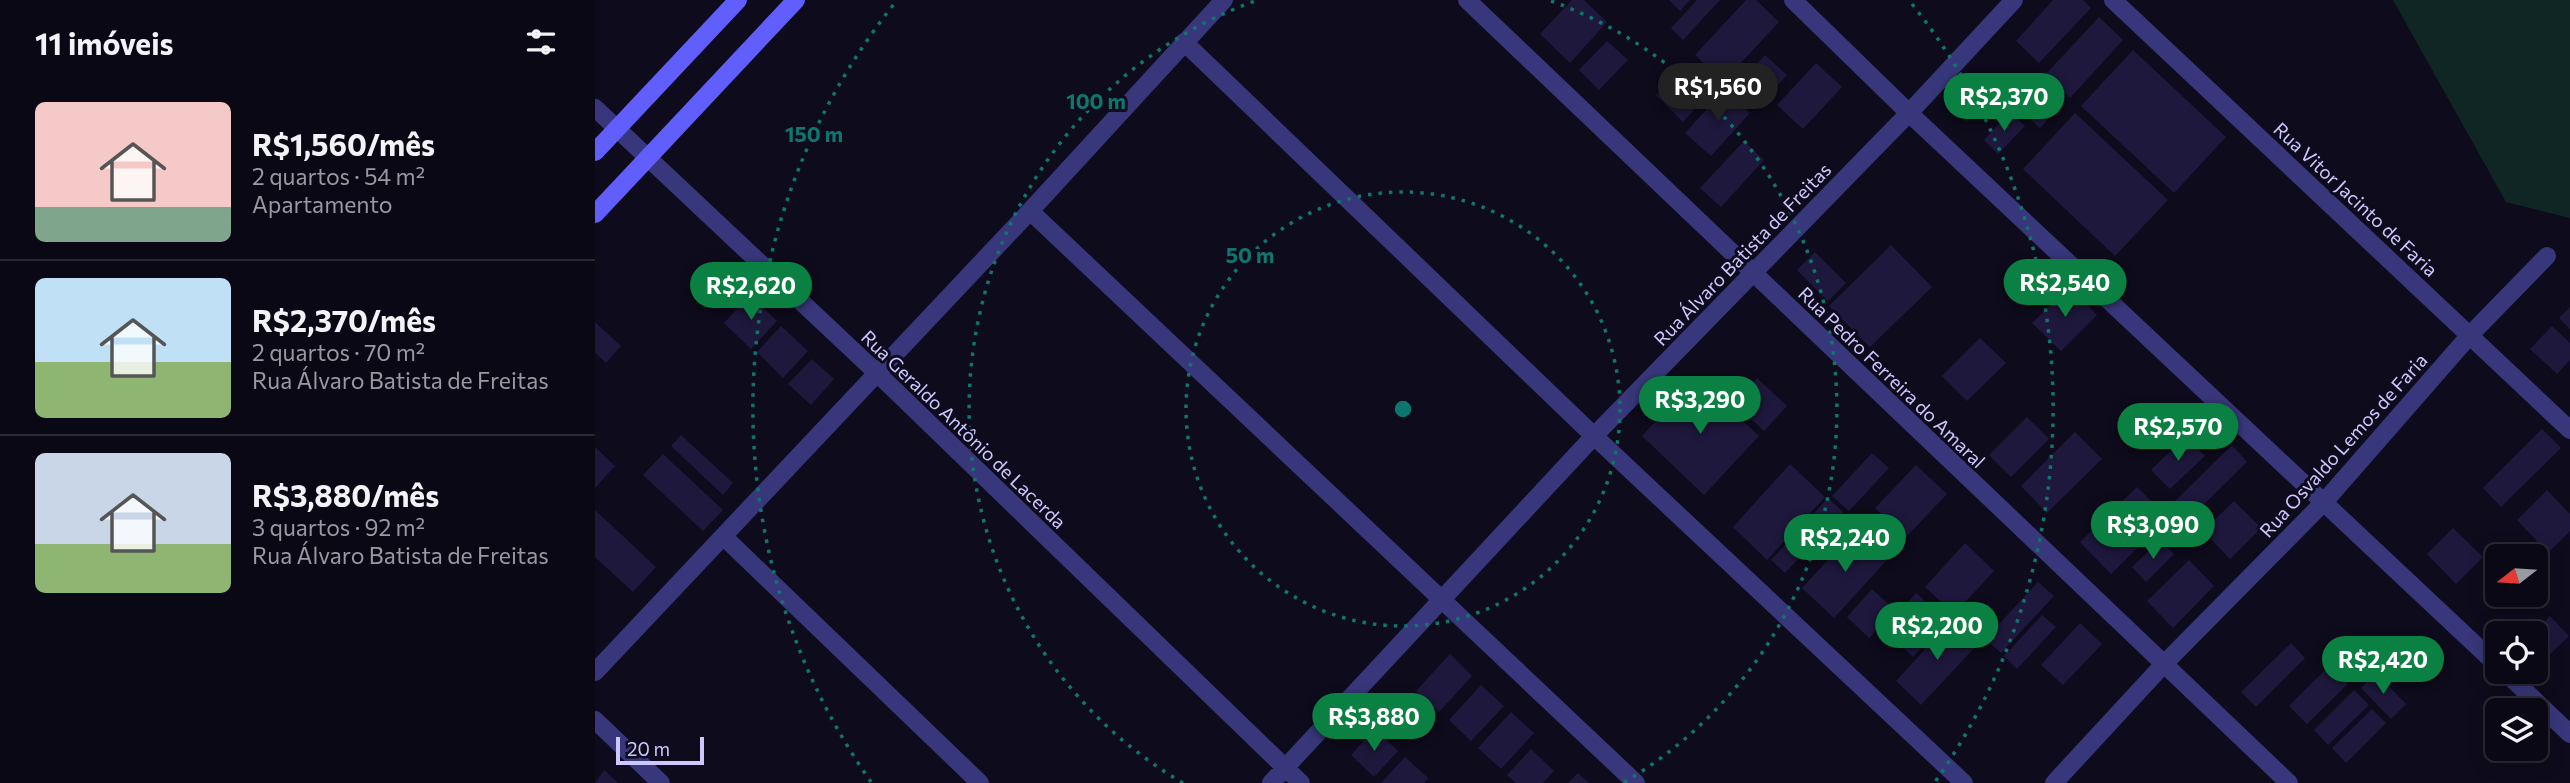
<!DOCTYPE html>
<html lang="pt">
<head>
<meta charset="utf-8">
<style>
  body { margin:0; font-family:Commissioner,sans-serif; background:#181622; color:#f1f3f6; height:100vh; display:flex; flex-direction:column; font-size:26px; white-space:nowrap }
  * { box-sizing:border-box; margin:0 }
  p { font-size:23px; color:#999aa0 }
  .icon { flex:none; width:38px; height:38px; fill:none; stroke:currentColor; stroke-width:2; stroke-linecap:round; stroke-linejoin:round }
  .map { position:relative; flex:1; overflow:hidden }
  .side { display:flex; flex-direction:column; background:#0a0815; width:595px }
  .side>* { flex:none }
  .needle { width:46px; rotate:253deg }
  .tools { position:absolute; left:1890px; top:544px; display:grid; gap:14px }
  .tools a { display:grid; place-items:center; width:63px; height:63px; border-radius:10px; background:#0a0815; box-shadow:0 4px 18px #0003,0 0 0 2px #2a2934; font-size:35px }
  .scale { position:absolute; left:21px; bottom:18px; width:88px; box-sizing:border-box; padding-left:7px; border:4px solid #cdc7fe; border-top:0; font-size:19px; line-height:24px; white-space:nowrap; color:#cdc7fe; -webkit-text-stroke:5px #0e0b1c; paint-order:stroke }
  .price { position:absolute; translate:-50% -60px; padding:0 16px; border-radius:24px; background:#0b8043; color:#fff; font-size:23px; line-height:46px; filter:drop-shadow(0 2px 4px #0008) }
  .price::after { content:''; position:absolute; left:50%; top:42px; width:21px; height:16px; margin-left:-10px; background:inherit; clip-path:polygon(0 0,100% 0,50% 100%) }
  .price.selected { background:#222; color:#fff }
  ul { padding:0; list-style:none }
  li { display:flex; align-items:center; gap:21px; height:175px; padding:0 35px }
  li+li { border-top:2px solid #2a2934 }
  li span { display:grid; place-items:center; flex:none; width:196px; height:140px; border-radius:10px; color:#555 }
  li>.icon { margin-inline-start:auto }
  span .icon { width:84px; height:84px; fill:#fffc; stroke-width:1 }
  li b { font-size:30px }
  h2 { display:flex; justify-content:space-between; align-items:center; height:84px; padding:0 35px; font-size:30px }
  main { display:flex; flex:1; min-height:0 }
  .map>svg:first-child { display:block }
  .green { fill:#0f2625 }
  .building { fill:#1f183d }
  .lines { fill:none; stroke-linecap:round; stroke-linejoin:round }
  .street { stroke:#38377b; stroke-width:18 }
  .secondary { stroke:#605ffd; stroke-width:18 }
  .ring { fill:none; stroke:#0f766e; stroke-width:3.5; stroke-dasharray:3.5 7 }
  .labels { text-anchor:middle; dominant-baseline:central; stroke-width:6; stroke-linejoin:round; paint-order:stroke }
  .street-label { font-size:19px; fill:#cdc7fe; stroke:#0e0b1c }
  .centre { fill:#0f766e; stroke:#0e0b1c; stroke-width:3.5 }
  .ring-label { font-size:21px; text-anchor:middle; font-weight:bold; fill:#0f766e; stroke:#0e0b1c; stroke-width:6; stroke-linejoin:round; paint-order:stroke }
</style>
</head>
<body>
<main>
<section class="side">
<h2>11 imóveis<svg class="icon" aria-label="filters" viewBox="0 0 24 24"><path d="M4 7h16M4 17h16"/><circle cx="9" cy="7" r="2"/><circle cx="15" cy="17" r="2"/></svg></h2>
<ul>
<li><span style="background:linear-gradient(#f6c9c9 75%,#7fa58c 0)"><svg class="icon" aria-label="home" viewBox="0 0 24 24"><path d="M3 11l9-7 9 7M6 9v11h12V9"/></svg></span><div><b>R$1,560/mês</b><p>2 quartos · 54 m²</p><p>Apartamento</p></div></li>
<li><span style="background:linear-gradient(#bfe0f5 60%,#8fb573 0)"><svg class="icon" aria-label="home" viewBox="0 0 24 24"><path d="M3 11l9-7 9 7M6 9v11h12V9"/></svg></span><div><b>R$2,370/mês</b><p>2 quartos · 70 m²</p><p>Rua Álvaro Batista de Freitas</p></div></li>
<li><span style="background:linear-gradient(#c9d6e8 65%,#8fb573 0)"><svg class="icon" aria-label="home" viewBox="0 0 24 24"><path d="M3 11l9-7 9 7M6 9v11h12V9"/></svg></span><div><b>R$3,880/mês</b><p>3 quartos · 92 m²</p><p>Rua Álvaro Batista de Freitas</p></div></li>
</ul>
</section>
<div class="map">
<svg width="1975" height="783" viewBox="0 0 1975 783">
  <rect width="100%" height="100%" fill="#0e0b1c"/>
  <path class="green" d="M1798,0H1975V218L1911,202Z"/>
  <path class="building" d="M977,0H989L1012,22L975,63L945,34Z
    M1074,0H1095L1085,11Z
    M1102,0H1125L1088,40L1076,28Z
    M1151,0H1161L1184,22L1128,82L1100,55Z
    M1458,0H1488L1496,8L1444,63L1421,41Z
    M1504,17L1528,40L1475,98L1450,75Z
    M1012,41L1033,60L1004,90L984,70Z
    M1538,50L1631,137L1579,193L1486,106Z
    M1170,55L1192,75L1164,105L1143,84Z
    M1092,62L1119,88L1088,122L1061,95Z
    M1221,63L1247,87L1208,129L1182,105Z
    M1442,84L1465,106L1445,128L1421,106Z
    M1130,89L1155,113L1116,156L1090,133Z
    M1415,112L1430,126L1403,154L1389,140Z
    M1480,113L1573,200L1520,256L1428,169Z
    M1149,141L1169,160L1126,207L1105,188Z
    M1296,245L1337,287L1275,347L1234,306Z
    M1220,252L1251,283L1233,301L1202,270Z
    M1474,287L1502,315L1466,351L1437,323Z
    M155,295L182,321L156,349L129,323Z
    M1975,307V329L1964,318Z
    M0,322L26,346L11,363L0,352Z
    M186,326L213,351L188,378L162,352Z
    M1957,326L1975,343V360L1962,374L1935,349Z
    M1385,338L1411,363L1372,401L1347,376Z
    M217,359L239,379L216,405L193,384Z
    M1101,377L1164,436L1109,495L1047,436Z
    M1162,378L1192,406L1169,431L1139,403Z
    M1432,417L1454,439L1416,477L1394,455Z
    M1947,429L1966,448L1906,507L1888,488Z
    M1480,432L1507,459L1452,513L1426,486Z
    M86,435L138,483L128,495L76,446Z
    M1591,436L1610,456L1575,489L1556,470Z
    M1637,445L1652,462L1596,517L1580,501Z
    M0,447L20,466L0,488Z
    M1277,453L1294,468L1254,511L1237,496Z
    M68,454L128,510L108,531L48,475Z
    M1195,464L1230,497L1172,560L1138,527Z
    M1321,465L1352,494L1311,537L1280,508Z
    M1542,487L1573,518L1516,574L1485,542Z
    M1952,490L1975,514V531L1953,553L1922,520Z
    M1233,498L1248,512L1190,573L1176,560Z
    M1639,501L1666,528L1635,559L1608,531Z
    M0,510L61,567L38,592L0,557Z
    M1858,528L1888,557L1861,584L1832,554Z
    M1261,530L1292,560L1239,618L1207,588Z
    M1565,540L1579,554L1551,582L1537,567Z
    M1370,543L1399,571L1359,614L1330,587Z
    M1594,560L1619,586L1578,628L1552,601Z
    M1443,582L1459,596L1406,653L1390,639Z
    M1277,589L1300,610L1274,638L1252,617Z
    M1321,593L1351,621L1318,657L1289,629Z
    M1447,615L1461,627L1422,669L1409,656Z
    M1955,616L1974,636L1942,667L1941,634H1938Z
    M1357,620L1383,644L1326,705L1301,681Z
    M1485,623L1507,644L1468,685L1446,665Z
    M1696,643L1710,658L1661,707L1646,692Z
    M855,654L877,676L844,712L821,691Z
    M1735,665L1753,684L1712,724L1694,706Z
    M1781,673L1811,704L1796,719L1766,688Z
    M886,685L909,706L876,741L854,720Z
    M1759,690L1774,705L1733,745L1719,730Z
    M1777,709L1791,723L1751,763L1737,748Z
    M916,712L939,733L906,769L883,748Z
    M780,729L803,751L779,777L756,755Z
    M936,749L959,771L948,783H921L912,775Z
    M810,757L833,778L829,783H786Z
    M9,770L23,783H0Z
    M983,773L994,783H973Z"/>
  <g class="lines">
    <path class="street" d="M872,0L1694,783
      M1198,0L1314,113L1902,665
      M1518,0L1975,430
      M589,42L999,436L1369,783
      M0,108L281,372L706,783
      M435,211L1041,783
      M128,536L385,783
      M0,672L435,211L629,0
      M1910,672L1975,734
      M0,720L66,783
      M676,783L999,436L1314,113L1419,0
      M1459,783L1568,665L1730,501L1875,335L1952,256"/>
    <path class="secondary" d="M0,152L143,0
      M0,214L201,0"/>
  </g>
  <g class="ring">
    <circle cx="808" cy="409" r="217"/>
    <path d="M588 783A434 434 0 0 1 660 1M956 1A434 434 0 0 1 1028 783"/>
    <path d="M276 782A650 650 0 0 1 299 4M1317 4A650 650 0 0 1 1340 782"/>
  </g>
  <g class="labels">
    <g class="street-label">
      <text transform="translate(1761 199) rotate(43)">Rua Vitor Jacinto de Faria</text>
      <text transform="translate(1147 254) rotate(-46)">Rua Álvaro Batista de Freitas</text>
      <text transform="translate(1297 377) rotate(44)">Rua Pedro Ferreira do Amaral</text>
      <text transform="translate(369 429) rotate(44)">Rua Geraldo Antônio de Lacerda</text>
      <text transform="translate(1748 445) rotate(-48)">Rua Osvaldo Lemos de Faria</text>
    </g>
  </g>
  <circle cx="808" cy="409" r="10" class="centre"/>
  <g class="ring-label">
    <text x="501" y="109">100 m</text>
    <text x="219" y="142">150 m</text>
    <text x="655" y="263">50 m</text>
  </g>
</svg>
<div class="tools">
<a><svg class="needle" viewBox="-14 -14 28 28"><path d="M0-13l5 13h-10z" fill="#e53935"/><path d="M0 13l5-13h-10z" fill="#999aa0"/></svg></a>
<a><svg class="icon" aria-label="locate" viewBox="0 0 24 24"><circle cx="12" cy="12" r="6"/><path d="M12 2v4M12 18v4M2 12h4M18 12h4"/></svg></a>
<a><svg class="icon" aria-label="layers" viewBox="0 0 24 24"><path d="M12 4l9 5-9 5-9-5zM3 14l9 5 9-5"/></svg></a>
</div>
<div class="scale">20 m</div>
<b class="price selected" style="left:1123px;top:123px">R$1,560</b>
<b class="price" style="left:1409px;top:133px">R$2,370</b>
<b class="price" style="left:1470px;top:319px">R$2,540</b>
<b class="price" style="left:156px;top:322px">R$2,620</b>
<b class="price" style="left:1105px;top:436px">R$3,290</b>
<b class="price" style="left:1583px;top:463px">R$2,570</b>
<b class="price" style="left:1558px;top:561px">R$3,090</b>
<b class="price" style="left:1250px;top:574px">R$2,240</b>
<b class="price" style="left:1342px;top:662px">R$2,200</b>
<b class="price" style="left:1788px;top:696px">R$2,420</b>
<b class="price" style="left:779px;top:753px">R$3,880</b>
</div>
</main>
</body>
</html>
